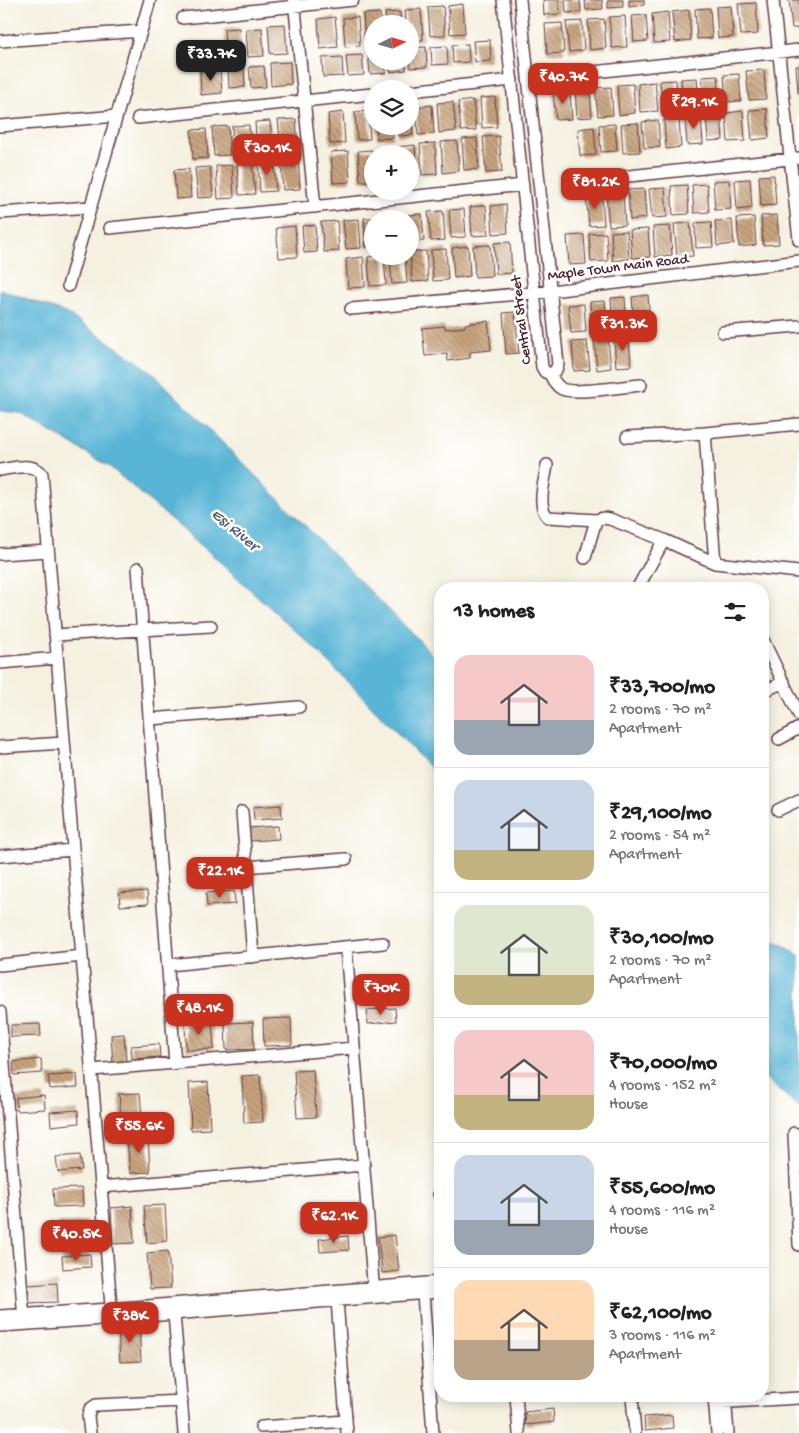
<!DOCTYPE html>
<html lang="en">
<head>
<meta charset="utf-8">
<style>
  body { margin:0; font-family:"Gochi Hand",sans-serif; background:#f2f2f2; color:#222; height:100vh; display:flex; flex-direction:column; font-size:19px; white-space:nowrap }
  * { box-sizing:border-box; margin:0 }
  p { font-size:16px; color:#767676 }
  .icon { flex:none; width:28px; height:28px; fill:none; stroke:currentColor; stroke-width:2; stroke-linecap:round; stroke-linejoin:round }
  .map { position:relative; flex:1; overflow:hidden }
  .sheet { position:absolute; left:434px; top:582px; width:335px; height:820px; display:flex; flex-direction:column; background:#fff; border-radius:20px; box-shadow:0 2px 12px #0003 }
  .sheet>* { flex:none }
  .needle { width:32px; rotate:85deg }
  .fabs { position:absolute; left:364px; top:15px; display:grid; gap:10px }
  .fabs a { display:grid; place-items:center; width:55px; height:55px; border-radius:50%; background:#fff; box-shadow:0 2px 12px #0003; font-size:25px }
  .price { position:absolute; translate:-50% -42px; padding:0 11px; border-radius:10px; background:#c8321e; color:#fff; font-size:16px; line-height:32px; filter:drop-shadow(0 1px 2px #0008) }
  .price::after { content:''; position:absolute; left:50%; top:30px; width:15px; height:11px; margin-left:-8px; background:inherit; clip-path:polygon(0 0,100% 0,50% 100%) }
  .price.active { background:#222; color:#fff }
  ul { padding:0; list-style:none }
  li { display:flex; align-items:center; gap:15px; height:125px; padding:0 20px }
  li+li { border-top:1px solid #e0e0e0 }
  li span { display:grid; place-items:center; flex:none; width:140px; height:100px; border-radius:15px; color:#555 }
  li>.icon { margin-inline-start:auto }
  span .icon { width:60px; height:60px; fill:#fffc; stroke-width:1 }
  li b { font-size:21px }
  h2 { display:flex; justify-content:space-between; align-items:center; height:60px; padding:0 20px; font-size:21px }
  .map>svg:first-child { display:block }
  .water { fill:#58b5d6; stroke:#516a80 }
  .building { fill:url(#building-back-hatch) }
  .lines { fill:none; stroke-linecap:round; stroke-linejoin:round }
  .minor-casing { stroke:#643e46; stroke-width:14 }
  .minor { stroke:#fff; stroke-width:11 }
  .labels { text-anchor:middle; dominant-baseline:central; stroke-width:5; stroke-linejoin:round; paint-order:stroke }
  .street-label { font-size:15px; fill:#4a1f2b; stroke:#fff }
  .water-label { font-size:16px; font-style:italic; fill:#505b6f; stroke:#fff }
</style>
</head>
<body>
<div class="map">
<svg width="799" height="1433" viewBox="0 0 799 1433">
  <defs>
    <pattern id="building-back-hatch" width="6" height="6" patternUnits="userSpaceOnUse" patternTransform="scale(1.25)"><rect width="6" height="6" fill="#c8a47e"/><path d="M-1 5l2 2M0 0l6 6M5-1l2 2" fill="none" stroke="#a48567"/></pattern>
  </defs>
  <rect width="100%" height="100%" fill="#fff"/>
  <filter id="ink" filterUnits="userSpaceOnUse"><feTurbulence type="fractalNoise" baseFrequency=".02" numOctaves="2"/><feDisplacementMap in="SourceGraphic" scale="10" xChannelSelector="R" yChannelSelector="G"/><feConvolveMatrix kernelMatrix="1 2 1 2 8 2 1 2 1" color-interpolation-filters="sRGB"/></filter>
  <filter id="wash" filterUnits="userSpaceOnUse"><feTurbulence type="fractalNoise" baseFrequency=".0096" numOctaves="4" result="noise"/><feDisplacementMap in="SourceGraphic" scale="20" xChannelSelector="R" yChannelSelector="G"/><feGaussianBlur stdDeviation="1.12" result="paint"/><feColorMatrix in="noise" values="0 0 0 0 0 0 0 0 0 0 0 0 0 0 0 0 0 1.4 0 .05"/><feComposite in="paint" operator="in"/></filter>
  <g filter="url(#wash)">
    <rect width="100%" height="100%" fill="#f5f1e1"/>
    <path class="water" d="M0,289L68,314L151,371L420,641L440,664V778L355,689L310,644L209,552L110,467L20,413L0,411Z
      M762,938L783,945L799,955V1107L763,1076Z"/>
    <g id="blocks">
      <path class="building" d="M543,0H559L560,14L544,15Z
        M565,0H580L581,12L566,13Z
        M585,0H602L603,9L586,10Z
        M608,0H623V7L608,8Z
        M629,0H644V5L629,7Z
        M789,0H799V28H792Z
        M756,3L758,34L741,35L738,4Z
        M463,4L465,33L450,34L448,6Z
        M443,6L445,35L430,36L428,7Z
        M731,6L733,37L718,38L716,7Z
        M710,8L712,38L697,39L695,9Z
        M421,9L423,40L410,41V24H406L405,10Z
        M689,10L691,40L675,42L672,12Z
        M400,12L401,24H386L385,13Z
        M668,12L670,42L654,43L652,14Z
        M380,13L381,24H372V43L365,44L363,14Z
        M646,15L648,41L634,42L632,16Z
        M625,16L627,47L612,48L609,17Z
        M335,17L338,47L320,49L318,19Z
        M358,17L360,46L345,47L343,18Z
        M604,19L606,48L590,50L588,20Z
        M582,21L584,50L569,52L566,22Z
        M562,23L564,53L547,54L545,24Z
        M285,24L287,53L270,54L268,25Z
        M239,28L241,58L226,59L224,29Z
        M262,28L264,56L248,57L246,29Z
        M490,40L491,61L475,62L473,41Z
        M468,44L469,62L453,63L452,45Z
        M447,46L448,64L432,65L431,47Z
        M426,47L427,67L410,68V48Z
        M372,52V61H385L386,73L370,74L368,53Z
        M362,55L364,75L348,76L346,56Z
        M342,57L343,76L323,77L322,58Z
        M389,61H406V70L390,72Z
        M290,62L291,84L271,86L270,63Z
        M264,66L266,87L251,88L249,67Z
        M796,66H799V93H798Z
        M244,67L245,87L229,88L228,68Z
        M220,69L222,93L201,95L200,71Z
        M764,70L766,99L749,100L746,71Z
        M739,74L741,101L726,102L724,75Z
        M718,76L720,104L704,105L702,77Z
        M697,78L699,105L683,106L681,79Z
        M676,80L678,109L663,110L660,81Z
        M655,82L658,111L640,112L638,84Z
        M633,84L635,113L619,115L617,85Z
        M611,87L613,115L598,116L595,88Z
        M590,89L592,117L577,118L575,90Z
        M570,91L572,119L556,120L553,92Z
        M495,97L497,127L482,128L480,98Z
        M473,100L476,130L461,131L458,102Z
        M453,102L456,131L439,133L437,103Z
        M432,105L434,134L418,135L416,107Z
        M767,109L769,138L752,140L749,110Z
        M368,111L370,139L357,140L355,112Z
        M743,111L745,141L728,142L726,113Z
        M343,112L345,143L330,144L328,114Z
        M410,114H411L413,135L398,136V126H410Z
        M721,114L723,140L708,141L706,115Z
        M701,115L703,144L687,145L685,116Z
        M296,119L298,148L281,149L278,120Z
        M679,119L681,147L666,149L664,120Z
        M658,120L660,147L644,148L642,122Z
        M270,121L273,151L257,152L255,122Z
        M638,123L640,152L623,153L621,124Z
        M615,124L617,151L601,152L599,125Z
        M249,125L251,155L234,156L232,126Z
        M228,126L230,155L214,156L212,127Z
        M376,126H392L393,138L377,139Z
        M594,127L596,155L580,156L578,129Z
        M206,129L208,158L193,159L191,130Z
        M499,136L502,172L486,173L483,137Z
        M477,138L479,169L464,170L462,139Z
        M457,141L459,171L443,173L441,142Z
        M435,143L437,174L422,175L420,144Z
        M415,145L417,176L410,177V154H399L398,147Z
        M393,148L394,154H379L378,149Z
        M372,150V181H360L358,151Z
        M348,151L350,182L333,183L331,152Z
        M298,157L300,189L283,190L281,158Z
        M274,160L276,191L260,192L258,161Z
        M252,163L255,194L239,195L237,164Z
        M232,165L234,198L218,199L216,166Z
        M210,167L213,197L198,198L195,168Z
        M189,169L191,198L176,199L174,170Z
        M774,175L776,205L761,206L759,176Z
        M750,179L752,208L737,210L735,180Z
        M729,180L731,209L715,210L713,181Z
        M707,184L709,212L694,213L692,185Z
        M687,185L689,214L673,215L671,186Z
        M665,188L667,217L652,218L649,189Z
        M644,189L646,218L630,220L628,190Z
        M623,192L625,225L609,226L606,193Z
        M602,194L604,225L589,226L586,196Z
        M506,204L508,233L493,234L491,206Z
        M486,205L488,235L472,236L470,207Z
        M464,209L466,237L451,238L449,210Z
        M443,211L445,240L431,241L428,212Z
        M422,214L424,241L410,242V219H408V215Z
        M777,215L779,244L763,245L761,216Z
        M754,217L756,245L739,247L737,218Z
        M364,218H372V246L366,247Z
        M359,219L361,248L346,249L343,220Z
        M732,220L734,244L717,246L715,221Z
        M337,221L339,251L324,252L321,222Z
        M711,222L713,247L696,248L695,223Z
        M690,223L693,256L677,257L674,224Z
        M315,225L317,252L304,253L302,226Z
        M295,226L297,257L279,258L276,228Z
        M670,226L672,255L655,257L653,227Z
        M648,229L650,257L632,258L630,230Z
        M627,231L629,259L613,261L611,232Z
        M606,233L608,261L591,262L589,234Z
        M584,235L586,264L569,265L567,236Z
        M510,242L512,273L496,274L494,243Z
        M490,245L492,276L475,277L473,246Z
        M468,246L470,276L454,278L452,248Z
        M446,249L448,280L433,281L431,250Z
        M426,251L428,281L412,282L410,252Z
        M384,256L386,285L370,286L368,257Z
        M390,256H405L407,283L392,284Z
        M363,257L365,287L348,288L346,259Z
        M648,295L650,325L634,326L632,297Z
        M625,297L627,328L613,329L611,298Z
        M605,301L607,329L592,330L590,302Z
        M584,304L586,332L571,333L568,305Z
        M515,312L519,353L506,354L503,313Z
        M488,321L491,350L470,352V358L448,361L447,354L425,356L422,328L445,326V329L465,327V324Z
        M629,337L631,366L616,367L614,338Z
        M608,339L611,368L597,370L594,340Z
        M587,341L590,370L574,371L572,342Z
        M281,805L282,818L254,820L253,807Z
        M278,826L279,839L250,841L249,828Z
        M147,891L148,904L120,906L119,893Z
        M234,891L235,904L207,906L206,893Z
        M395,1008L396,1021L368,1024L367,1010Z
        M291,1018L292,1045L264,1046L263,1019Z
        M212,1022L214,1049L186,1050L185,1023Z
        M253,1022L254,1049L226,1050L225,1023Z
        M40,1024L41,1036L11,1037V1025Z
        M124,1034L126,1062L113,1064L111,1035Z
        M159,1044L160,1057L132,1059L131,1046Z
        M41,1059L42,1073L14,1075L13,1062Z
        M313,1070L316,1117L297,1118L294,1071Z
        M77,1074L78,1087L50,1089L48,1076Z
        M260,1075L263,1122L244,1123L242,1076Z
        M208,1082L210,1129L191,1130L189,1083Z
        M140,1093L143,1129L122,1130L119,1094Z
        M44,1095L45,1109L17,1111L16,1098Z
        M78,1110L79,1123L51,1126L50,1112Z
        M148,1135L150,1172L130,1173L127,1136Z
        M80,1155L82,1170L58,1172L56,1157Z
        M82,1188L83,1206L54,1207L53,1189Z
        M165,1205L167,1241L147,1243L144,1206Z
        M132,1206L134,1243L113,1244L111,1208Z
        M86,1221L87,1234L59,1237L57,1223Z
        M395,1235L399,1271L382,1273L378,1237Z
        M348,1236L349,1250L320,1252L319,1239Z
        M168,1251L171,1288L150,1289L147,1253Z
        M90,1254L91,1267L63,1269L62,1256Z
        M57,1283L58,1302L29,1303L28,1285Z
        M139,1325L141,1361L120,1362L118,1326Z
        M553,1409L554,1422L526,1425L525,1412Z
        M672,1415L673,1428L645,1431L644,1417Z"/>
    </g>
  </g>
  <g filter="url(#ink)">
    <use href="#blocks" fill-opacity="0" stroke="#643e46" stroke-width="1"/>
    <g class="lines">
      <g class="minor-casing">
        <path id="minor" d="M294,0L315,207
          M503,0L542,367L545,372L550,374L556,370L558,364L520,0
          M773,0L799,240
          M183,18L353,0
          M0,41L141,31
          M528,79L799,50
          M410,91L512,80
          M138,118L372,94
          M0,126L117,116
          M582,181L799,158
          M0,213L91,207
          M110,228L523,185
          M68,286L150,0
          M351,309L551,291L799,261
          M723,332L799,326
          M550,374C553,380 556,386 562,389C575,395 625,386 641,385
          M799,424L705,433L715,563L799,572
          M627,437L705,433
          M547,465C545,480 536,506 548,517L596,520
          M0,470C13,468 33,462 42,474L112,1318
          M0,554L48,551
          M585,558L596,520L603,518L610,519L664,540L715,563
          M138,568L175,1064
          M637,589L664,540
          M55,635L211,626
          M762,638L799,715
          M0,663L57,658
          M762,692L784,682
          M150,719L299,707
          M779,739L799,728
          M0,747L64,743
          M778,810L799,800
          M242,812L253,957
          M0,856L73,850
          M246,867L346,859
          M346,947L374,1294
          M0,965L82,956
          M169,965L383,943
          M0,1012L24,1320
          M92,1070L354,1048
          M794,1133L799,1245
          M101,1187L364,1165
          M439,1194H440
          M423,1293L433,1433
          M337,1300L347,1433
          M174,1314L184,1433
          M0,1316L111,1309L440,1282
          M0,1326L148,1316L440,1292
          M516,1396L519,1433
          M632,1396L635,1433
          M725,1396L728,1433
          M714,1397L717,1433
          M715,1403L799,1398
          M261,1427L346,1421
          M90,1433L88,1416L90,1409L96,1405L182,1401"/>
      </g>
      <use href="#minor" class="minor"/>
    </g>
  </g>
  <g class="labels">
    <g class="street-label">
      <text transform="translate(618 268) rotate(-7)">Maple Town Main Road</text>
      <text transform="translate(522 320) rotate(-97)">Central Street</text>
    </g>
    <g class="water-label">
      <text transform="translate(234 531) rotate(40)">Esi River</text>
    </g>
  </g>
</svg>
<div class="fabs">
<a><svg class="needle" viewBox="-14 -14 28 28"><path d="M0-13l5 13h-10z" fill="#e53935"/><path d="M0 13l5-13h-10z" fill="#767676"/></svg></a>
<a><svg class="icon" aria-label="layers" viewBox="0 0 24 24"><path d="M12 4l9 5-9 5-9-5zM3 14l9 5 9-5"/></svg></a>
<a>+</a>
<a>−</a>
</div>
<b class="price active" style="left:211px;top:82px">₹33.7K</b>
<b class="price" style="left:563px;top:105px">₹40.7K</b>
<b class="price" style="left:694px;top:130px">₹29.1K</b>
<b class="price" style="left:267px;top:176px">₹30.1K</b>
<b class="price" style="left:595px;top:210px">₹81.2K</b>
<b class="price" style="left:623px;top:352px">₹31.3K</b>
<b class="price" style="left:220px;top:899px">₹22.1K</b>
<b class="price" style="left:381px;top:1016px">₹70K</b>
<b class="price" style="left:199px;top:1036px">₹48.1K</b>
<b class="price" style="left:139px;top:1154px">₹55.6K</b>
<b class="price" style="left:334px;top:1244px">₹62.1K</b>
<b class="price" style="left:76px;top:1262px">₹40.5K</b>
<b class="price" style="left:130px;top:1344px">₹38K</b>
<section class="sheet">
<h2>13 homes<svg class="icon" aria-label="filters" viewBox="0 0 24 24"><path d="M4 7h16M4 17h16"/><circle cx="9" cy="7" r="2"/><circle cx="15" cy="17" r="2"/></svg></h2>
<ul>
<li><span style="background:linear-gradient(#f6c9c9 65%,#9aa5b1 0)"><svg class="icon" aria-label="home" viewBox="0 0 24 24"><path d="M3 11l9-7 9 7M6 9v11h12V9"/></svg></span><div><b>₹33,700/mo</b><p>2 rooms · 70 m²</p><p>Apartment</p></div></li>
<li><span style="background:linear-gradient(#c9d6e8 70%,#c2b280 0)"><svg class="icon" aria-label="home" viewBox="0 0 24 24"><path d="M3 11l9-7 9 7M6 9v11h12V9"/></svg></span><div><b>₹29,100/mo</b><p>2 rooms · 54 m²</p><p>Apartment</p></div></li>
<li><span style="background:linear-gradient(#dfe7d0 70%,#c2b280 0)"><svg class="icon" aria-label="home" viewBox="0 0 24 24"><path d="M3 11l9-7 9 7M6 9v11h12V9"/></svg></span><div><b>₹30,100/mo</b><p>2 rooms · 70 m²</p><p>Apartment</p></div></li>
<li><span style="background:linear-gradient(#f6c9c9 65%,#c2b280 0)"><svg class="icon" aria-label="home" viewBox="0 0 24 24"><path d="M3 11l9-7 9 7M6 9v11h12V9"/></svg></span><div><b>₹70,000/mo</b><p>4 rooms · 152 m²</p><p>House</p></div></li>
<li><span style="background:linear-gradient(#c9d6e8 65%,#9aa5b1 0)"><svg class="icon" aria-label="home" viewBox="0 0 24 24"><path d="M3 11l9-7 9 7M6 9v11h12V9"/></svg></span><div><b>₹55,600/mo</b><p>4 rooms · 116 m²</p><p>House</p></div></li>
<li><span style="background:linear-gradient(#ffd9b3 60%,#b9a48a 0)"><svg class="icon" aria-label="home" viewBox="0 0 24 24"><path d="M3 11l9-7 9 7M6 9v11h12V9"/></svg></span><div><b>₹62,100/mo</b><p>3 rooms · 116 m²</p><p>Apartment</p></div></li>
</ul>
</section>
</div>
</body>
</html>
